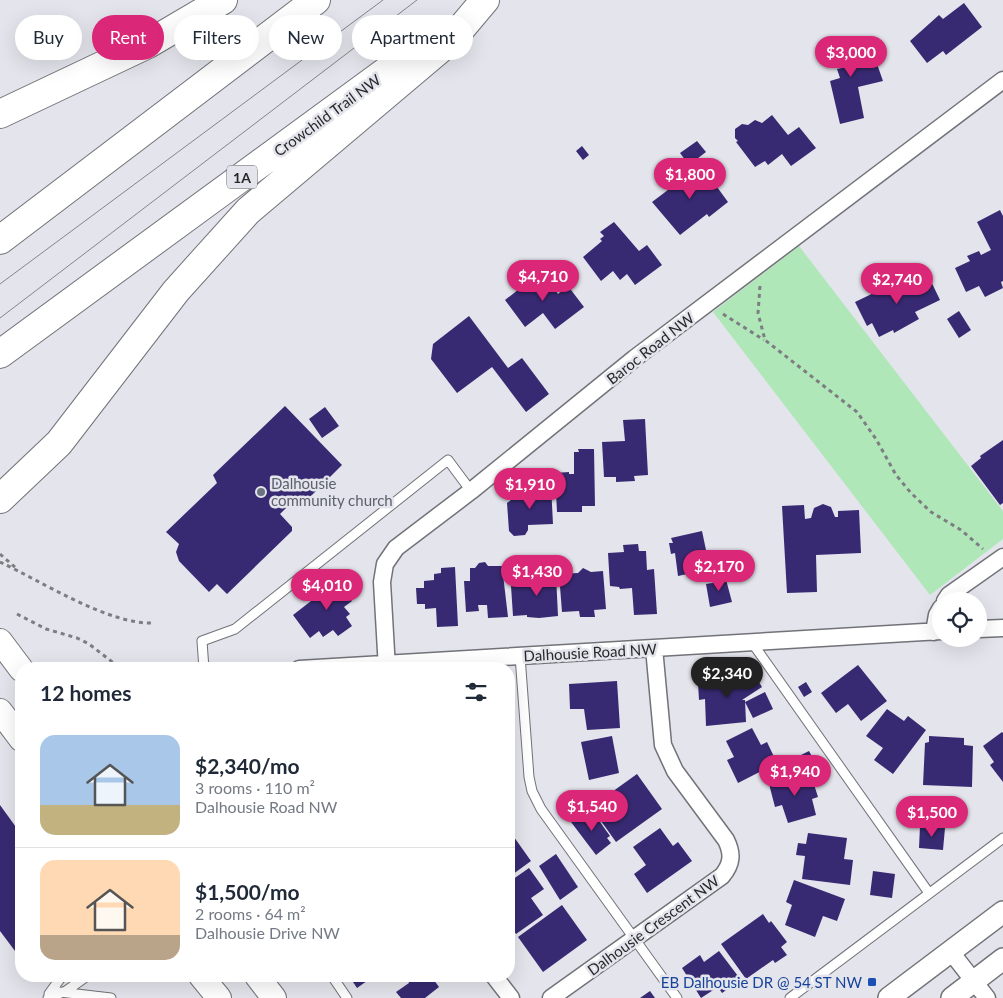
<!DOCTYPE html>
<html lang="en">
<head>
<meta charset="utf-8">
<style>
  body { margin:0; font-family:Lato,sans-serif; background:#f2f2f3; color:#1f2937; height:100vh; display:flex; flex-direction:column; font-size:19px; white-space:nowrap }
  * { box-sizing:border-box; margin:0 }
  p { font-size:16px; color:#747a83 }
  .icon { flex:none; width:28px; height:28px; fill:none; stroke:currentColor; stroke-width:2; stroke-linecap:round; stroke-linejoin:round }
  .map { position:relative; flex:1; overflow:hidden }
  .details { position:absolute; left:15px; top:662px; width:500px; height:320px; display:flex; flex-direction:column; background:#fff; border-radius:20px; box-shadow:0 5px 20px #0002 }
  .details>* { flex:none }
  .guide { position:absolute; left:15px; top:15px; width:500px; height:45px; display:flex; gap:10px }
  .controls { position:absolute; left:932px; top:592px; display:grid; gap:10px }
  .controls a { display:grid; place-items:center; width:55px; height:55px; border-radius:50%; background:#fff; box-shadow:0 5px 20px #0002; font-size:25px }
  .price { position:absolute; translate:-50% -42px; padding:0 11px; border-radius:18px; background:#db2777; color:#fff; font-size:16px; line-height:32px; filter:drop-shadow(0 1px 2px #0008) }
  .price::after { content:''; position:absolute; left:50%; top:30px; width:15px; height:11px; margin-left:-8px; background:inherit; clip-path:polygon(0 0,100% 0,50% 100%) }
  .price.on { background:#222; color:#fff }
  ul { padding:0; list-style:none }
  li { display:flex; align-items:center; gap:15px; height:125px; padding:0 25px }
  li+li { border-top:1px solid #e0e1e3 }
  li span { display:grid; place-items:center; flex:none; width:140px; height:100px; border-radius:15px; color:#555 }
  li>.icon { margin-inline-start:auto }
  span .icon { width:60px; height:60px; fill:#fffc; stroke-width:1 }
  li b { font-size:21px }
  h2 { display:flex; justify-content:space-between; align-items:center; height:60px; padding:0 25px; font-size:21px }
  .chip { padding:0 18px; border-radius:22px; background:#fff; box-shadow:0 5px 20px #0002; font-size:18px; line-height:45px }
  .chip.on { background:#db2777; color:#fff }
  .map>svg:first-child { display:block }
  .green { fill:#b0e7b9 }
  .building { fill:#382a72 }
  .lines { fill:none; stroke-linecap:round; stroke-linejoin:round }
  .service-casing { stroke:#727279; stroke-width:11 }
  .minor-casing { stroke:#727279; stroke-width:19 }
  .tertiary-casing { stroke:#727279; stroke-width:24 }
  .secondary-casing { stroke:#727279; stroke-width:26 }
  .motorway-casing { stroke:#727279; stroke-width:30 }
  .path { stroke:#7d7d82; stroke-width:3; stroke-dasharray:4 4; stroke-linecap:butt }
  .service { stroke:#fff; stroke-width:9 }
  .minor { stroke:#fff; stroke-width:16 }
  .tertiary { stroke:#fff; stroke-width:21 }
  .secondary { stroke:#fff; stroke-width:24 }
  .motorway { stroke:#fff; stroke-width:28 }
  .tram { stroke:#84848a; stroke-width:1 }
  .worship-dot { fill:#6b7280; stroke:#e4e4ec; stroke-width:2 }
  .transit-dot { fill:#1a4fb4; stroke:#e4e4ec; stroke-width:2 }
  .labels { text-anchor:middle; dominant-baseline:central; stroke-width:5; stroke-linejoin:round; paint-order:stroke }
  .shield { fill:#e4e4ec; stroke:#606065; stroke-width:1 }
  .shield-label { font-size:14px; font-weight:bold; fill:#28282b }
  .street-label { font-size:15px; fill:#28282b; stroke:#e4e4ec }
  .worship-label { font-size:15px; fill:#5b616d; stroke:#e4e4ec; text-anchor:start }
  .transit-label { font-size:15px; fill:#164399; stroke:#e4e4ec; text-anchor:end }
</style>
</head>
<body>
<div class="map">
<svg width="1003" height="998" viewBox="0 0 1003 998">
  <rect width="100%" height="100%" fill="#e4e4ec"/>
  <path class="green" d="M799,246L1003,511V539L930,595L713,312Z"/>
  <path class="building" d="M964,3L982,27L946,55L943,51L927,63L910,41L939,15L943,19Z
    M838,42L839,47L854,43L855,48L870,44L883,81L858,87L864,118L840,124L830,81L840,78L837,69L842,68L840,61L827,65L822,46Z
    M772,115L788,135L799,127L816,148L791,166L782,154L768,165L765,161L755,167L736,142L738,141L735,138V129L742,124L748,125L755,120L762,123Z
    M697,141L706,152L689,165L680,153Z
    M582,146L589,155L583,160L576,151Z
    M701,165L728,202L709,217L707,214L680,235L652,202Z
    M1000,210L1003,216V281L1001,282L1003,288L985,297L979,286L966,292L955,268L970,261L967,256L979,251L981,255L991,250L977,222Z
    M614,222L639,251L647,245L662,265L635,285L627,274L620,280L613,271L601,281L583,257L602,241L600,239L604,236L600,232Z
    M536,271L543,273L558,294L568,286L584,307L555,329L543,313L525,327L505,300L528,282L529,276Z
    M928,275L940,300L915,312L919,319L894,333L893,330L879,337L872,323L867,326L855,302L882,289L884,293L907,279L910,284Z
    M959,311L971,330L959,338L947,319Z
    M469,316L508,368L522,358L549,394L526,412L492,367L457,393L431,359L433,344Z
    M285,406L342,465L299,508L293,501L280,514L292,527V531L227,594L217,584L209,592L179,561L176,552L179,544L166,532L217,483L213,475Z
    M325,407L339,426L322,438L309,419Z
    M645,419L648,475L634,476L635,481L616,482V477H604L602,442L625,441L623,420Z
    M1003,440V503L1000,505L971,466L981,458L980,456Z
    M578,449H594L595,506H582V512H557L555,473L569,472V474H574V452H579Z
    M551,485L553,524L528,525V530L525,535L514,536L509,531L507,503L515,497H530L529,486Z
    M823,504L831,507L835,517H838V511L859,510L861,553L816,555L817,592L787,593L782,506L804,505L805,519L811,518L814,508Z
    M702,531L710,569L678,576L675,553L671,554L669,543H673L671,538Z
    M638,544L639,551H646L647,570L654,569L657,614L634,615L632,588L620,589L619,587L610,586L608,553L624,552L623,545Z
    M485,562L488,566H502L508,617L488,618L487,605H478L479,611L466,612L464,581H470V568H475L479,563Z
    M455,567L458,626L437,627L436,608L425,609V604H417L416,588H424V581L434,580V574L441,573V568Z
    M583,568L591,572L603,571L606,609L594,610L595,617H580L579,611L562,612L559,574L578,573Z
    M545,571H551L556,575L558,616L539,618L527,617V615L513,616L511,586L531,585V576H541Z
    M724,572L732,602L710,607L706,584L718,582L716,574Z
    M342,577L351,588L346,592L352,601L344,607L350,614L346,617L352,626L338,636L333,630L323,637L319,631L310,638L293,615Z
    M858,665L887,701L861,721L848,704L836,713L821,693Z
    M752,671L762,687L742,700H745L746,722L706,726L705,699L699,700L698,683L716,682L715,677L731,676V685Z
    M617,681L620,728L587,730L584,709H570L569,684Z
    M806,682L812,692L804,697L798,687Z
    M765,692L773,709L753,718L745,702Z
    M887,709L904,721L908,716L926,730L893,774L874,760L883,748L866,736Z
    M752,728L761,745L767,742L777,763L738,783L727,760L734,757L726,741Z
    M1002,732L1003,733V782L990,765L994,762L983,746Z
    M612,736L619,773L589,780L581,742Z
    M929,736L964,738V745L973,746L972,787L923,785L925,743L929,742Z
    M809,751L817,766L799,771L793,759Z
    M512,753L513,769L509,770V754Z
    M810,772L818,797L812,799L816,815L788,823L782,805L775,807L769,784Z
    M637,774L662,809L616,842L591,807Z
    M0,805L21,834V959L0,931Z
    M587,810L592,817L595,815L610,836L607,838L611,843L596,855L571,822Z
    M920,826L945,828L943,850L919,848Z
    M660,828L673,846L678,842L692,861L647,893L634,874L646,865L633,847Z
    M509,830L531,861L509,877Z
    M808,833L847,838L844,859L853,860L850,885L802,879L805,856L796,855L798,843L806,844Z
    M556,854L578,887L560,900L539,866Z
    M529,868L544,889L531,898L543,915L516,934L509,924V882Z
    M873,871L895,874L892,898L870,895Z
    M794,880L845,899L837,921L823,916L815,937L785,925L792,905L786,902Z
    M562,905L587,940L543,972L518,937Z
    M763,914L769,923L771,921L787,942L781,947L787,955L775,963L773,960L746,979L721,944Z
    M719,951L741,980L722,993L718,987L701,998L682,968L700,955L704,962Z
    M349,976H374L357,988Z
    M407,976H431L439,987L425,998H401L396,992L409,983Z
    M650,991L655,998H640Z"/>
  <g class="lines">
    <g class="service-casing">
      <path id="service" d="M753,644L929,893
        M520,656L529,777L532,791L541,809L677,998
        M204,669L202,641L235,629L448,460L471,491
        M332,976L347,998
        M51,991L111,998
        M49,994L62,976
        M48,998L66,991L87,976
        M790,998L1003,838"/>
    </g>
    <g class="minor-casing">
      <path id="minor" d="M945,601L949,595L1003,557
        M979,629L1003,628
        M934,632L937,615L941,608
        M299,669L941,631
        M387,669L382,582L385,564L396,548L471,491L635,358L1003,80
        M951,952L987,998
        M494,976L511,998
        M551,998L722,876C732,864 733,854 726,840L675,771L663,745L654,648"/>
    </g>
    <g class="tertiary-casing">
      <path id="tertiary" d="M889,998L1003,912
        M952,998L1003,959"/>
    </g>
    <g class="secondary-casing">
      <path id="secondary" d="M0,641L21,669
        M0,711L21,739
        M201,976L219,998
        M257,976L274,998"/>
    </g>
    <g class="motorway-casing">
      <path id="motorway" d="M0,114L148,44L223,0
        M0,240L316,0
        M0,354L396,64
        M0,499L59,443L176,291L248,211L453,38L485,0"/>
    </g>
    <path class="path" d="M760,286L758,313L765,340L857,412L876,439L896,475L911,493L931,512L961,530L983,549
      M723,314L764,340
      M0,554L17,569
      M0,562C41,581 107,624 152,623
      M17,614L46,629L77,638L89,644L115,664L131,669"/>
    <use href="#service" class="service"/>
    <use href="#minor" class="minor"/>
    <use href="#tertiary" class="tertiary"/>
    <use href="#secondary" class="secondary"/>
    <use href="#motorway" class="motorway"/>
    <path class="tram" d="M0,284L383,0
      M0,318L417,0"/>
  </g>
  <circle class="worship-dot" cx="261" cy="492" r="5"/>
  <rect class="transit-dot" x="867" y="977" width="10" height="10" rx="2.5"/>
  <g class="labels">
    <rect class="shield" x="227" y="165.5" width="30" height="23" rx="4"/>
    <g class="shield-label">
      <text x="242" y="177">1A</text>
    </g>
    <g class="street-label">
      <text transform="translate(327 115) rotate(-36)">Crowchild Trail NW</text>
      <text transform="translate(650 348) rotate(-38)">Baroc Road NW</text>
      <text transform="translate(590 652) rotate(-3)">Dalhousie Road NW</text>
      <text transform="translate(653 925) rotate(-36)">Dalhousie Crescent NW</text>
    </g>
    <g class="worship-label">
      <text x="271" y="483">Dalhousie<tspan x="271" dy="17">community church</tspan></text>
    </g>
    <g class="transit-label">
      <text x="862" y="982">EB Dalhousie DR @ 54 ST NW</text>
    </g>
  </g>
</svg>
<div class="controls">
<a><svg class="icon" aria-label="locate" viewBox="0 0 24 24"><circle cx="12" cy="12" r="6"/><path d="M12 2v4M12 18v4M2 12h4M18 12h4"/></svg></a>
</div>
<b class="price" style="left:851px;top:78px">$3,000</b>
<b class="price" style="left:690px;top:200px">$1,800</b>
<b class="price" style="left:543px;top:302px">$4,710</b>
<b class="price" style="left:897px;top:305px">$2,740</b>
<b class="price" style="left:530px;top:510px">$1,910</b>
<b class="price" style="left:719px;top:592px">$2,170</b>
<b class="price" style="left:537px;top:597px">$1,430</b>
<b class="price" style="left:327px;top:611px">$4,010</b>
<b class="price on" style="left:727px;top:699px">$2,340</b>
<b class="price" style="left:795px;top:797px">$1,940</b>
<b class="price" style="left:592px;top:832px">$1,540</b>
<b class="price" style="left:932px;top:838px">$1,500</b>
<div class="guide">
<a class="chip">Buy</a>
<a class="chip on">Rent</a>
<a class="chip">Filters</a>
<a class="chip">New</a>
<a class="chip">Apartment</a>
</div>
<section class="details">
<h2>12 homes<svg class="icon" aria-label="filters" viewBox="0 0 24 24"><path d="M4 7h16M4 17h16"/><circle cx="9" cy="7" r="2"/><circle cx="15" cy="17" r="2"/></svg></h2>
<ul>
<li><span style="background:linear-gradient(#a9c7e8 70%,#c2b280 0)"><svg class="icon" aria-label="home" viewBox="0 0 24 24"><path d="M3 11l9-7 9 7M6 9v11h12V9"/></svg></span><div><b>$2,340/mo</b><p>3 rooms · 110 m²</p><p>Dalhousie Road NW</p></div></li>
<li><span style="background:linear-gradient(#ffd9b3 75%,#b9a48a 0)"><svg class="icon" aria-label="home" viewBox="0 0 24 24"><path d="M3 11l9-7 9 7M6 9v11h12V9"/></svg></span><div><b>$1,500/mo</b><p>2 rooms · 64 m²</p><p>Dalhousie Drive NW</p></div></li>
</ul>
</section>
</div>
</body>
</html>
